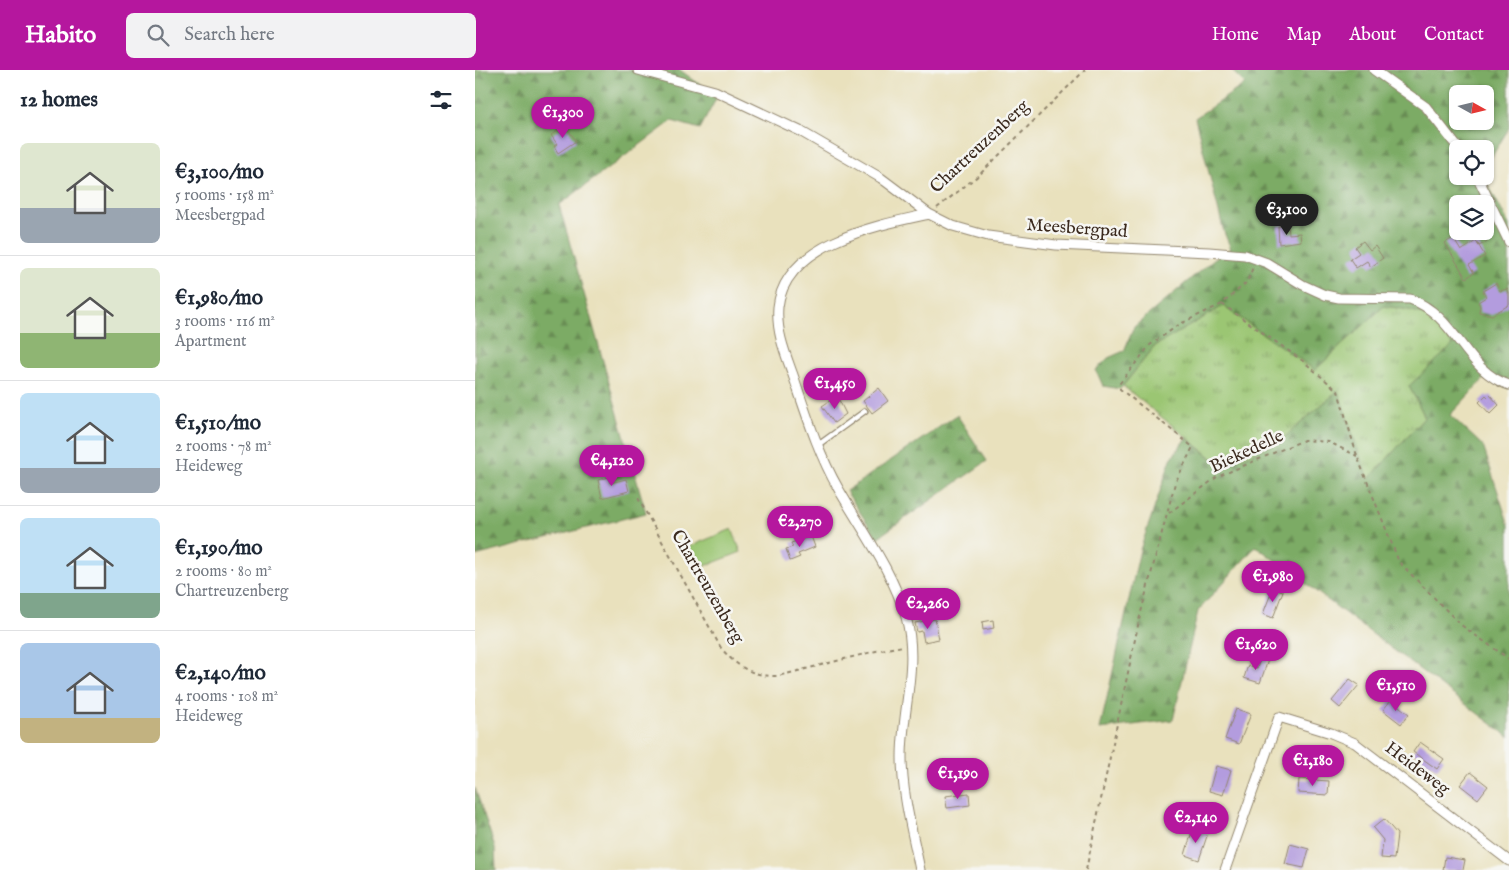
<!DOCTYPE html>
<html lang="en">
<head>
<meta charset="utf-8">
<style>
  body { margin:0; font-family:"IM FELL English",serif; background:#f2f2f3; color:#1f2937; height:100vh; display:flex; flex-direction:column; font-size:19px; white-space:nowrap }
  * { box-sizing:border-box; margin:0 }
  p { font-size:16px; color:#747a83 }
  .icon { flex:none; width:28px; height:28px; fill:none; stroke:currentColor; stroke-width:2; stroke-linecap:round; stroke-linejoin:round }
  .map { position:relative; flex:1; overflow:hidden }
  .details { display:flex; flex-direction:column; background:#fff; width:475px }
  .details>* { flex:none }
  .needle { width:32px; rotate:98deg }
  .fabs { position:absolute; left:974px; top:15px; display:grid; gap:10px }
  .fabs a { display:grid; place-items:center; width:45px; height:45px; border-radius:8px; background:#fff; box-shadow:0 1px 4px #0004; font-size:25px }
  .price { position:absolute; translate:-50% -42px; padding:0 11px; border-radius:18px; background:#b5179e; color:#fff; font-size:16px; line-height:32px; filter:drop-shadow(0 1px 2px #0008) }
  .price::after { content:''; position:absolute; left:50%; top:30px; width:15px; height:11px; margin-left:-8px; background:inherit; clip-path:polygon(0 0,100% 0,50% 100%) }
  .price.active { background:#222; color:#fff }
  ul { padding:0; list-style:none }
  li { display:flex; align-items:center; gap:15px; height:125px; padding:0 20px }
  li+li { border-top:1px solid #e0e1e3 }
  li span { display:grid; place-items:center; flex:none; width:140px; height:100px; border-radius:8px; color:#555 }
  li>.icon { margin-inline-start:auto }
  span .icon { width:60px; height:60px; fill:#fffc; stroke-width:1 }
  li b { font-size:21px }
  h2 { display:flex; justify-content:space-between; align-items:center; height:60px; padding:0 20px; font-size:21px }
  header { display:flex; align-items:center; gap:30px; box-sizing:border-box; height:70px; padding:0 25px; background:#b5179e; color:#fff }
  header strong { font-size:24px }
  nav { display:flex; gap:28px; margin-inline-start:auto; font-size:18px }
  .search { width:350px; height:45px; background:#f2f2f3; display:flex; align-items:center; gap:12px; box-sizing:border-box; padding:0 18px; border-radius:8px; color:#747a83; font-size:19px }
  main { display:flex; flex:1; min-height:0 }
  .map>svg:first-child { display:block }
  .grass { fill:url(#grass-tufts); stroke:#6b7848 }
  .forest { fill:url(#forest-firs); stroke:#5c6a42; fill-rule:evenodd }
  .pitch { fill:#9bc673; stroke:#6b7848 }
  .building { fill:#b39cde }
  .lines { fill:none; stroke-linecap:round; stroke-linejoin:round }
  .service-casing { stroke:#92866e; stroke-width:7 }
  .minor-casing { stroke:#92866e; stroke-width:11 }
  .path { stroke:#92866e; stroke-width:2; stroke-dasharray:4 4; stroke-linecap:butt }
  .service { stroke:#fff; stroke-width:4.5 }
  .minor { stroke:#fff; stroke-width:9 }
  .labels { text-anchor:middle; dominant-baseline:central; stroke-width:5; stroke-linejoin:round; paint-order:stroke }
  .street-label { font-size:18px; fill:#3b2a1e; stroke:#f6f6f2 }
</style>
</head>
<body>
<header>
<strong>Habito</strong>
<div class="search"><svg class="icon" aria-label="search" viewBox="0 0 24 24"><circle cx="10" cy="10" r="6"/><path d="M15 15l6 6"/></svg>Search here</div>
<nav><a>Home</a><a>Map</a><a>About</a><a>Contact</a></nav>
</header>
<main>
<section class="details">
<h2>12 homes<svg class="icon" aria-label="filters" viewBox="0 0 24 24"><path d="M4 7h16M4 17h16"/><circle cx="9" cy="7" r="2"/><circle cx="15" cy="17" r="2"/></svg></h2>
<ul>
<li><span style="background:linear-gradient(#dfe7d0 65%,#9aa5b1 0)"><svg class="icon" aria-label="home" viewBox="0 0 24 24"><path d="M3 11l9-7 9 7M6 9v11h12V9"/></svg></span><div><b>€3,100/mo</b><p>5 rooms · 158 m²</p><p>Meesbergpad</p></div></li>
<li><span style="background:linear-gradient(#dfe7d0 65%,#8fb573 0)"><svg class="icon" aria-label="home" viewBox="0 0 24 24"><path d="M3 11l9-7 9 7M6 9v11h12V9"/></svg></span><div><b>€1,980/mo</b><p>3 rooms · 116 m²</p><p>Apartment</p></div></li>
<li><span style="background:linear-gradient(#bfe0f5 75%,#9aa5b1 0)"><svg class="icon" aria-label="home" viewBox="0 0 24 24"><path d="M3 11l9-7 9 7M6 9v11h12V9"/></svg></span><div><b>€1,510/mo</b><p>2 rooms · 78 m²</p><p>Heideweg</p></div></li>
<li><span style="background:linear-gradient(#bfe0f5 75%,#7fa58c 0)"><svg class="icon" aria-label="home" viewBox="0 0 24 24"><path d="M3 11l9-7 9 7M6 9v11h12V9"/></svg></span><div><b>€1,190/mo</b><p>2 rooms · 80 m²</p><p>Chartreuzenberg</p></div></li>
<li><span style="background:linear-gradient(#a9c7e8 75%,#c2b280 0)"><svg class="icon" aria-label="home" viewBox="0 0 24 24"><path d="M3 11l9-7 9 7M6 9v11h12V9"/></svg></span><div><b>€2,140/mo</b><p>4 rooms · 108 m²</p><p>Heideweg</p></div></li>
</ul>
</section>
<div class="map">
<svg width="1034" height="800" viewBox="0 0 1034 800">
  <defs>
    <pattern id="grass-tufts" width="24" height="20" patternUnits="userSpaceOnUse" patternTransform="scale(1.25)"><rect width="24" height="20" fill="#9bc673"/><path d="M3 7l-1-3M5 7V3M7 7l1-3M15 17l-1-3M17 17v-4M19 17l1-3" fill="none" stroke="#80a15e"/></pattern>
    <pattern id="forest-firs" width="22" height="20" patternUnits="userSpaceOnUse" patternTransform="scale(1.25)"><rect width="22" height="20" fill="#7cab65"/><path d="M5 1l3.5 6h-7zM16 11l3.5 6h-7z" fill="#678b53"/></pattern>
  </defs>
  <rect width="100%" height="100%" fill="#f6f6f2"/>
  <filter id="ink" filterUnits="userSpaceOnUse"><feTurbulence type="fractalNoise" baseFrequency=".02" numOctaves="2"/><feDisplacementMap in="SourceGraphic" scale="10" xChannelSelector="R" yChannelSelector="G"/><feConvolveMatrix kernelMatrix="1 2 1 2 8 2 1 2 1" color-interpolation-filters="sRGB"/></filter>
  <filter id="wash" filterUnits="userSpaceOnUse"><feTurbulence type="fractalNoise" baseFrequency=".0096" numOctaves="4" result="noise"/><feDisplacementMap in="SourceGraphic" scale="20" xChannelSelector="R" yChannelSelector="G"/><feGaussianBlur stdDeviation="1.12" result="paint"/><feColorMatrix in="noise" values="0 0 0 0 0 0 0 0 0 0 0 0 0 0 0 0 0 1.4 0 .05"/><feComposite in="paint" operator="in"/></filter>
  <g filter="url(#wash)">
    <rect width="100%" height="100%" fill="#e9e1bd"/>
    <path class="grass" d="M748,236L840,300L909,236C949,242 955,242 978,276L934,316L950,347L892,411L863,321L804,372L747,396L648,316L680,276Z"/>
    <path class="forest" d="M0,0H205L242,27L225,59L197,51L84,135L171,443L0,486Z
      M756,0H1034V58L1010,98V79H982V106H1009L1034,155V318L1009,309L975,345L1008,376L1034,456V667L781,476L723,541L698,650L625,659L665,480L696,389L711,368L747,396L804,372L863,321L893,410L950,347L934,316L978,275C954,242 949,242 909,236L840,300L748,236L680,276L645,319L628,316L621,300L633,288L649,281L659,257L740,188L756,179L749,162L720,48L770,14ZM982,24H1010V51H982ZM982,134H1010V161H982Z
      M482,345L512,391L402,468L371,421Z
      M0,718L20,777L21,800H0Z"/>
    <path class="pitch" d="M257,459L266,482L220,500L211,478Z"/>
    <g id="blocks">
      <path class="building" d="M91,56L101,71L83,83L79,76L82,74L76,65Z
        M813,155L814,164L825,163L826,171L804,174L803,156Z
        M995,161H1005L1012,172L1004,176Z
        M978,168L986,181L1001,171L1010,186L994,195L999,203L991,208L970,173Z
        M888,171L895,180L900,176L908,188L896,197L892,191L881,198L875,189L884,183L880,177Z
        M1021,213L1025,221L1032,219L1034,223V235L1017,245L1004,242L1005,236L1003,232L1011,227L1008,221Z
        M404,318L413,331L397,343L388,331Z
        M1011,325L1013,327L1015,325L1024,335L1015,344L1004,332Z
        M362,326L371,344L359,353L347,336Z
        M134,407L135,413L151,409L154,421L127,428L123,410Z
        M336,466L340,477L323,484L325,487L315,491L311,479L318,477L316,473Z
        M798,518L808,521L798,548L788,544Z
        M460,549L464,569L449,572L447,561L442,562L440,553Z
        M518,550L519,558L508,560L507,552Z
        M786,587L793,590L785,613L769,608L773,595L782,598Z
        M875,609L884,615L865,638L857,631Z
        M916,630L934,644L926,654L908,640Z
        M761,639L776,644L764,674L750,669Z
        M945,672L969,689L962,699L938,682Z
        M741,696L756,700L748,725L734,721Z
        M995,702L1013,716L1003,729L985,715Z
        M824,709L854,711L853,725L823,723Z
        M494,723L495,735L472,738L470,726Z
        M909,749L922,764L919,789L906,788L908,770L898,758Z
        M718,758L733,763L724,790L710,785Z
        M815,774L834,779L829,798L810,794Z
        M970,787L990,790L988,800H968Z"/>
    </g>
  </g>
  <g filter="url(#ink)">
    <use href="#blocks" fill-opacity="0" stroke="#92866e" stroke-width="1"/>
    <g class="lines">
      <g class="service-casing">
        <path id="service" d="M343,375L390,341"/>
      </g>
      <g class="minor-casing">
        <path id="minor" d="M163,0L240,21L325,61L406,108L454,144L478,156L513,166L581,175L734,182L770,185L792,193L828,215L850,225L864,228L935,229C981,245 990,301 1034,315
          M899,0L951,37L984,79
          M1002,106L1034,172
          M445,800C438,764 427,725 427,687C427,640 444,594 431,547C417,500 387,460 363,418C343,383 331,343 318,305C310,283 301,261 303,237C310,173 403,155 454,144
          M750,800L804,647L856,663L880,673L1034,791"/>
      </g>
      <path class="path" d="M462,138L504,105L610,0
        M747,234L828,291L863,321L882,386L924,492L986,555L1034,589
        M163,428L246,578C262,597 279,607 303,606L401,581L428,576
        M694,443L742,407L829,370L854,372L882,386
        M611,800L665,546L700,413L718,377L645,319V313L675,275L705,254L747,234L772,212L778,197"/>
      <use href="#service" class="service"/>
      <use href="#minor" class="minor"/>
    </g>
  </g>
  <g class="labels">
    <g class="street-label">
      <text transform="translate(505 77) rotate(-43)">Chartreuzenberg</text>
      <text transform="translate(602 159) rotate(4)">Meesbergpad</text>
      <text transform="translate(772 382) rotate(-25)">Biekedelle</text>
      <text transform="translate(232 517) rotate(60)">Chartreuzenberg</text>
      <text transform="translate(942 699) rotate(37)">Heideweg</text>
    </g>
  </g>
</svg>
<div class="fabs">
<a><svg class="needle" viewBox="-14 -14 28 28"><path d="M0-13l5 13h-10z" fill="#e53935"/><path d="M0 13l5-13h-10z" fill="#747a83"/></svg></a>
<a><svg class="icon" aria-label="locate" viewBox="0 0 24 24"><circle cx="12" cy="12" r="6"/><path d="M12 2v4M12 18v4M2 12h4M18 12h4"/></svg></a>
<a><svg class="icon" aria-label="layers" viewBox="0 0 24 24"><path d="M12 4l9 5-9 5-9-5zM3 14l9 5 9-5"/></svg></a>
</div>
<b class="price" style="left:88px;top:69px">€1,300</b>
<b class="price active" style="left:812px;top:166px">€3,100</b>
<b class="price" style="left:360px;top:340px">€1,450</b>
<b class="price" style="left:137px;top:417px">€4,120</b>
<b class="price" style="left:325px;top:478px">€2,270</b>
<b class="price" style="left:798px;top:533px">€1,980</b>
<b class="price" style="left:453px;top:560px">€2,260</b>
<b class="price" style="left:781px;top:601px">€1,620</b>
<b class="price" style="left:921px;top:642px">€1,510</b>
<b class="price" style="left:838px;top:717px">€1,180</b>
<b class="price" style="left:483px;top:730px">€1,190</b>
<b class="price" style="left:721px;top:774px">€2,140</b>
</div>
</main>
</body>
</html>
